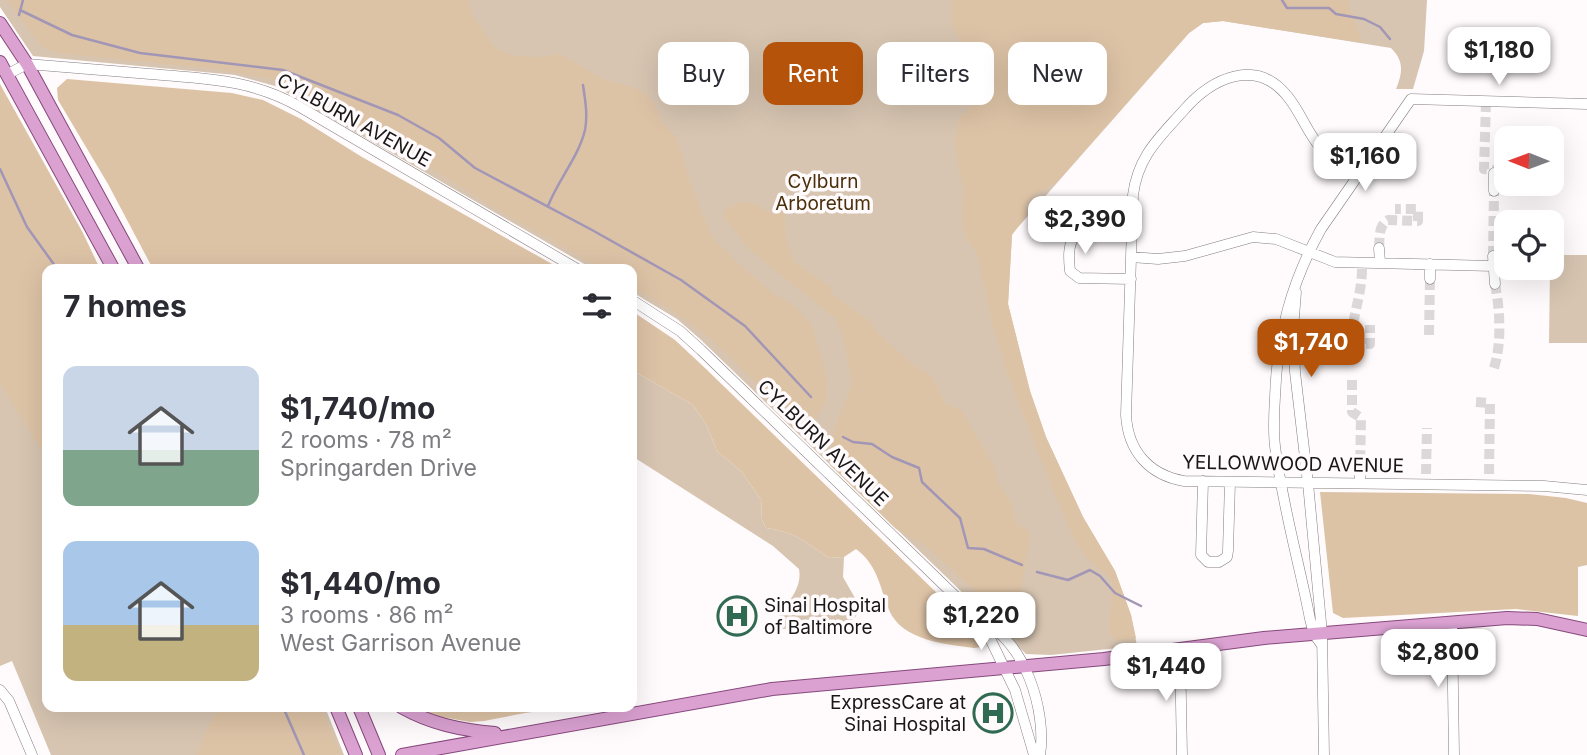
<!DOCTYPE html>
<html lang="en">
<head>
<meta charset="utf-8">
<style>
  body { margin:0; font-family:Inter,sans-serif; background:#f7f7f7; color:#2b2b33; height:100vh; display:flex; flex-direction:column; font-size:26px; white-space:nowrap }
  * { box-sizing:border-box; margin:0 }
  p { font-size:23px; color:#7c7c81 }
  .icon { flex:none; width:38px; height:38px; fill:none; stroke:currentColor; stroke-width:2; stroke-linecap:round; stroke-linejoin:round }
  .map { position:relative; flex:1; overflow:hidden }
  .side { position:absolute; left:42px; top:264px; width:595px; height:448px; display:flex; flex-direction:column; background:#fff; border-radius:14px; box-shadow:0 7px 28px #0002 }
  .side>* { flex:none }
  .hud { position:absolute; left:658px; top:42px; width:665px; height:63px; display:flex; gap:14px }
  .needle { width:46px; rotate:271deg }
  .buttons { position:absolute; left:1494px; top:126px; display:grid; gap:14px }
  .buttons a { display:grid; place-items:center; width:70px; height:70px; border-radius:14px; background:#fff; box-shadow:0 7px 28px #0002; font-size:35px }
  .price { position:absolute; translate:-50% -60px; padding:0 16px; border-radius:14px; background:#fff; color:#222; font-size:23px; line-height:46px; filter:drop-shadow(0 2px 4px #0008) }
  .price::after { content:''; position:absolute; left:50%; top:42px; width:21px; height:16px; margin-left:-10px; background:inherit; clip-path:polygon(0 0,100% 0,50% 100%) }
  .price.current { background:#b45309; color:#fff }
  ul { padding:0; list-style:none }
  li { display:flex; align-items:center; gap:21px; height:175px; padding:0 21px }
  li span { display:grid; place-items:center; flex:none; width:196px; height:140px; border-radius:14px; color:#555 }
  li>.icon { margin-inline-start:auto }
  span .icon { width:84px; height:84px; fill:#fffc; stroke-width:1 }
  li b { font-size:30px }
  h2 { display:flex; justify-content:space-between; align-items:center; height:84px; padding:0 21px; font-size:30px }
  .tag { padding:0 24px; border-radius:14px; background:#fff; box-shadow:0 7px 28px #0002; font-size:24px; line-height:63px }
  .tag.current { background:#b45309; color:#fff }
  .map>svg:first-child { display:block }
  .green { fill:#d7c5b1 }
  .forest { fill:#ddc3a6 }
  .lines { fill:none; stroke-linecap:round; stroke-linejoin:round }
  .stream { stroke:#a296b6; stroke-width:2.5 }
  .minor-tunnel { stroke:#dcd8d9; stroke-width:10; stroke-dasharray:10 5; stroke-linecap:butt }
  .minor-casing { stroke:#837e7f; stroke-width:11 }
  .major-casing { stroke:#86487c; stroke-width:14 }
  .minor { stroke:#fff; stroke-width:10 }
  .major { stroke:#daa1d1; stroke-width:12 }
  .labels { text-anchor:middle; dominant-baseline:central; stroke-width:7; stroke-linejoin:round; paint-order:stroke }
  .street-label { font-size:19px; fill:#181616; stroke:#fffafb }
  .park-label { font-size:19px; fill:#4a2f0b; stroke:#fffafb }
  .poi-label { font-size:19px; fill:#181616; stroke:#fffafb; text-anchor:start }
</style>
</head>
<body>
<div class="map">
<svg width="1587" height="755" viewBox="0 0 1587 755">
  <rect width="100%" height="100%" fill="#fffafb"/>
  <path class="green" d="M0,0H1427L1424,51L1413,89H1396C1403,72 1404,61 1391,48L1223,21L1203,23L1189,33L1012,234L1008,304L1030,391L1046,437L1083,517L1115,571L1131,615L1137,646L1051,655L1026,654L700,339L677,319L632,292V270L593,269L275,86L235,75L33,56L0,7Z
    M0,97L47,270V707H325L344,755H51L12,661L0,666Z
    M1560,255H1587V343H1549L1550,268H1552V259Z
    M632,370L693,405L706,424L717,451L742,472L761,500L762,520L766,528C796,532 805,542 829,558L844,557L843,577L859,605C858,611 858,617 851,620C838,626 799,627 782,629L774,623C784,606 803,590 799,569L773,546L632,456Z"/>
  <path class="forest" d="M7,0H469L472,15L494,47L514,56L542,57L560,54L601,78L640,90L654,103L662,122L676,137L692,188L712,237L743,268L773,293L793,305L812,325L827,378L826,403L815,419C770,404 750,376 717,345C692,322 661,303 632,287V270L602,269L488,204L424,164L337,117L277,80L214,69L56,53L40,45Z
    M951,0H1347L1363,43L1223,21L1203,23L1189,33L1057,182L1034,194L1026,205L1025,217L1012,235L1008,304L1030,391L1046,437L1083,517L1115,571L1131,615L1136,638L1115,640L1109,632L1113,583L1106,574L1088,559L1075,541L1054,492L1007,373L993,326L977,253L969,243L962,224L964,187L959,173L955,139L960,116L971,107L980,80L952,25Z
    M67,79L232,93L263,100L301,119L362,157L561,269H153L108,184L58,100L57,88Z
    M0,84L83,233L100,269L47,270V459L0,384Z
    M741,202L753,203L773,214L785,212L786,239L794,262L829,286L833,295L870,321L876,331L913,365L932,376L946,404L962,411L995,468L997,482L1010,501L1017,525L1027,529L1030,535L1018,610L1012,626L1004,623L987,602L926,546L896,529L830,465L833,433L852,383L843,335L836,319L750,250L723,216L724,210Z
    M632,311L675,340L705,368L975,630L981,647L974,648C946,644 902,641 889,610C880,587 877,564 856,549L844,557L829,558C805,542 796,532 766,528L762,520L761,500L742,472L717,451L706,424L693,405L632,370Z
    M1320,492L1529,494L1566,498L1587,503V565L1578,567V616L1516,609L1343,618L1333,613Z
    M225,707H320L341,755H196L213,717Z
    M420,707H571L525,713L484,721L470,722L431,715Z"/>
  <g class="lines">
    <path class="stream" d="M1282,0L1287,8H1329L1336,14L1364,19L1380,27L1390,39
      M22,11L72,35L140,53L283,70L398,115L439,138L475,168L592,230L681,280L745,326L811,397
      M19,15L23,0
      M0,169L27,227L58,270
      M548,206C558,180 579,156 585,130C588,115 585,99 583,85
      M843,437L853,442L872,444L892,457L919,468L922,482L960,518L968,548L984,549L1022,565
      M1037,572L1068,580L1090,570L1100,576L1115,593L1141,606
      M283,707L304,755"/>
    <path class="minor-tunnel" d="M1486,102L1484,169L1494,170V173
      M1379,248C1380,237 1378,226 1388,220L1418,221V209H1395
      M1493,256L1494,191
      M1362,269C1362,294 1352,317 1351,343L1370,344V325
      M1429,335L1430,279
      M1494,368C1502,343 1500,310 1495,284
      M1352,380V412L1361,418L1360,472
      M1476,402L1490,403L1489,475
      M1426,474L1427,428"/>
    <g class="minor-casing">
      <path id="minor" d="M8,74L27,64C68,67 109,71 150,74C205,79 252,79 300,107L579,270
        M1358,177C1345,168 1331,159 1320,147C1307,132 1301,113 1288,97C1256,56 1211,79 1184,110C1159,138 1138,156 1133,195L1126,415C1128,451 1149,475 1184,481L1544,486L1587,490
        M1494,191V173
        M1379,248L1380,263
        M1493,256L1495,284
        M1131,257L1158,259L1185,256L1253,237L1276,239L1335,262L1493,266
        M1131,279L1079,278L1070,271C1069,261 1067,245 1075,236H1132
        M1430,279V264
        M1296,292L1293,329L1295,372L1308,483L1322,633L1324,755
        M632,300L680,331L701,350L982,622L1015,690L1034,755
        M1360,472V483
        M1203,481L1201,555L1208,562H1219L1227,557L1228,551L1230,482
        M982,622C1025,640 1047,712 1040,755
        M1452,623L1454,755
        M1321,644L1314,634L1310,619C1299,562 1282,504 1275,446C1273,430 1274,414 1275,397C1277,336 1291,283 1321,229L1411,99L1587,104
        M1180,650L1182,755
        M0,690L9,701L32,755"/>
    </g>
    <g class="major-casing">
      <path id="major" d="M0,23L27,64L139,270
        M0,62L114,270
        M336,707L356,755
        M359,707L379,755
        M401,707C431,724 461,730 495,733
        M402,755L772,689L1104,659L1264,638L1507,618L1537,619L1587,630"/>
    </g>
    <use href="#minor" class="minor"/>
    <use href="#major" class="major"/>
  </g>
  <defs>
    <g id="hospital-ring" transform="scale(2.0125)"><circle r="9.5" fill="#fffafb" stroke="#306a53" stroke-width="1.5"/><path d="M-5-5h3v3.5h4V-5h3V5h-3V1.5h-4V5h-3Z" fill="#306a53"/></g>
  </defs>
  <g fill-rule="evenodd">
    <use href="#hospital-ring" x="737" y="616"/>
    <use href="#hospital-ring" x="993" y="713"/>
  </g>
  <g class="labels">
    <g class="street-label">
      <text transform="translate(354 120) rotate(29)">CYLBURN AVENUE</text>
      <text transform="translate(823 443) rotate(44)">CYLBURN AVENUE</text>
      <text transform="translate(1293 464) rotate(1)">YELLOWWOOD AVENUE</text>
    </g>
    <g class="park-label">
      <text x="823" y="181">Cylburn<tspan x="823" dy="22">Arboretum</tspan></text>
    </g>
    <g class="poi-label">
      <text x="764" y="605">Sinai Hospital<tspan x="764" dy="22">of Baltimore</tspan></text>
      <text x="966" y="702" text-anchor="end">ExpressCare at<tspan x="966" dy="22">Sinai Hospital</tspan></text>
    </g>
  </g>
</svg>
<div class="buttons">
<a><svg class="needle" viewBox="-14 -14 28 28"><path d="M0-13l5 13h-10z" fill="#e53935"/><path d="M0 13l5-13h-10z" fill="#7c7c81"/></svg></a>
<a><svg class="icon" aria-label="locate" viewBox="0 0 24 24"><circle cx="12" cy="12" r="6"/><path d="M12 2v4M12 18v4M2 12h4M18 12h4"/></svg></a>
</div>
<b class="price" style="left:1499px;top:87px">$1,180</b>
<b class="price" style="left:1365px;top:193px">$1,160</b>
<b class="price" style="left:1085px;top:256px">$2,390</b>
<b class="price current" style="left:1311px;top:379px">$1,740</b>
<b class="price" style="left:981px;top:652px">$1,220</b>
<b class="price" style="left:1438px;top:689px">$2,800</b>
<b class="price" style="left:1166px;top:703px">$1,440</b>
<div class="hud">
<a class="tag">Buy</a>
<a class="tag current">Rent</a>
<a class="tag">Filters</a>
<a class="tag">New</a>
</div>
<section class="side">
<h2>7 homes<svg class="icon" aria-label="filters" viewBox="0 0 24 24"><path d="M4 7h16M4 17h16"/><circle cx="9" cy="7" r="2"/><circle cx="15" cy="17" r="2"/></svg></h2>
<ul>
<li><span style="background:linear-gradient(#c9d6e8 60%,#7fa58c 0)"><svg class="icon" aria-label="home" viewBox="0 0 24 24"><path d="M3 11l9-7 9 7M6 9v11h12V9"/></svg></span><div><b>$1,740/mo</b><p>2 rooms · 78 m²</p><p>Springarden Drive</p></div></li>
<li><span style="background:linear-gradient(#a9c7e8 60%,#c2b280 0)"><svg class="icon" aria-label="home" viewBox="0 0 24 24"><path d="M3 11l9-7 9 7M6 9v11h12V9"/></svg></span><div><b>$1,440/mo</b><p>3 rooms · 86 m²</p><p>West Garrison Avenue</p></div></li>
</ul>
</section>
</div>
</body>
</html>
